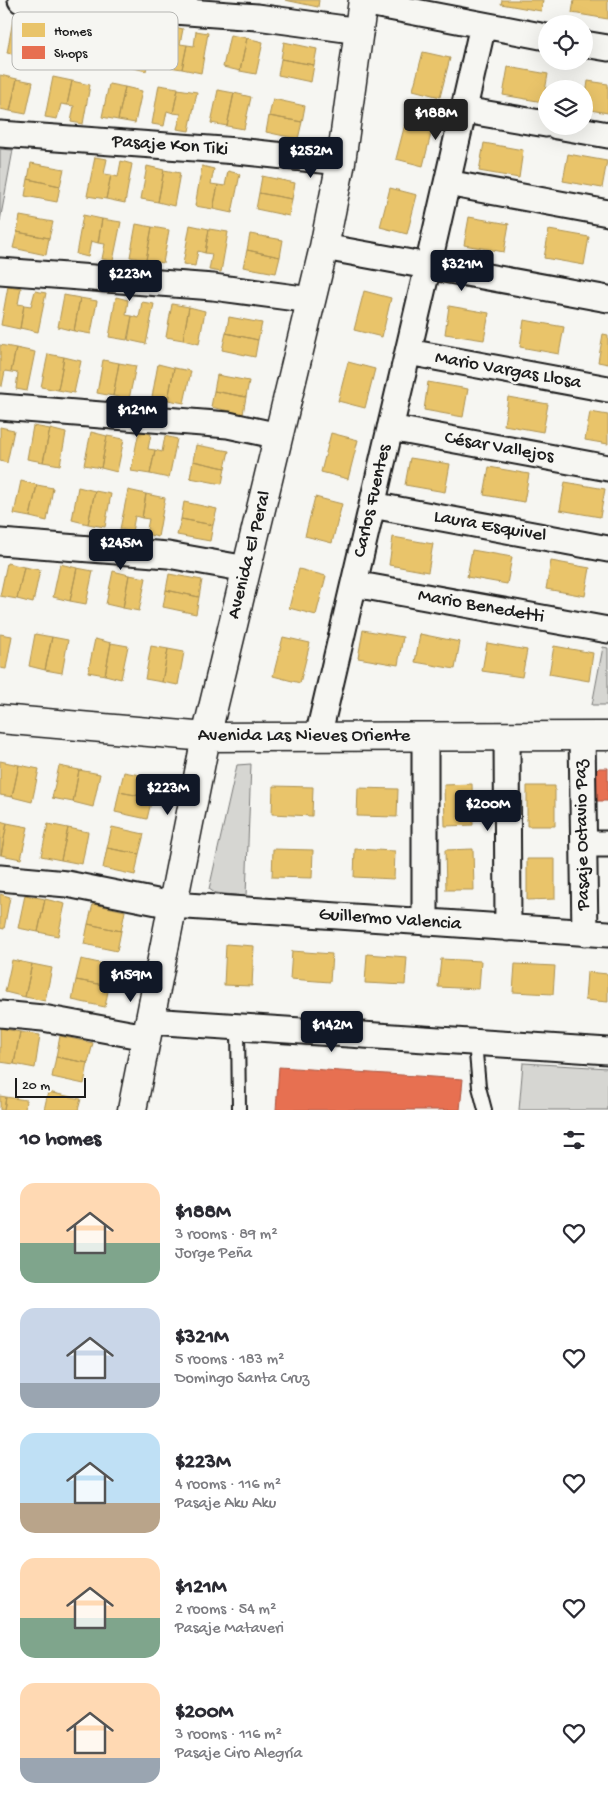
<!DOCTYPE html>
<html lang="en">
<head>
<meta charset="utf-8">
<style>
  body { margin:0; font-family:"Gochi Hand",sans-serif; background:#f7f7f7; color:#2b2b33; height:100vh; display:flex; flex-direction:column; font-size:19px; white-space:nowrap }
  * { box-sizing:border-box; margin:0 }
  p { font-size:16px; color:#7c7c81 }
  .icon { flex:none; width:28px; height:28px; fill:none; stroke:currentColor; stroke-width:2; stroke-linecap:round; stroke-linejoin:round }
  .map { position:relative; height:1110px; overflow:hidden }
  .panel { display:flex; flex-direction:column; background:#fff; flex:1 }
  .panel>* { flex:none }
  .fabs { position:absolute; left:538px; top:15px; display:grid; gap:10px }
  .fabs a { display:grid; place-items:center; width:55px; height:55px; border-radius:50%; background:#fff; box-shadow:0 5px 20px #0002; font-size:25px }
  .scale { position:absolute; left:15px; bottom:12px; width:71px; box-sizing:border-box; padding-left:5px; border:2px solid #1c1c1c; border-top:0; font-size:14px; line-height:18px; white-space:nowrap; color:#1c1c1c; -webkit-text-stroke:4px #f6f6f2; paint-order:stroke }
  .price { position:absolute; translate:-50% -42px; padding:0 11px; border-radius:5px; background:#111827; color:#fff; font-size:16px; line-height:32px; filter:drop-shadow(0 1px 2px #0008) }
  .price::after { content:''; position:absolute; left:50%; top:30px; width:15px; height:11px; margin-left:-8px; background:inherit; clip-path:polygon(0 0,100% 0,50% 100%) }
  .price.current { background:#222; color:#fff }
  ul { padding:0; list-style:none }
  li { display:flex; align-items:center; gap:15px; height:125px; padding:0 20px }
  li span { display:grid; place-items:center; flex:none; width:140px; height:100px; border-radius:15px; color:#555 }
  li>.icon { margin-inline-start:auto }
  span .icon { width:60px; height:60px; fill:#fffc; stroke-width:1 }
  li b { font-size:21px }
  h2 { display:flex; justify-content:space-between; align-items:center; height:60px; padding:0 20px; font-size:21px }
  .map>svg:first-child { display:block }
  .green { fill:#d6d6d2; stroke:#797977 }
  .homes { fill:#e9c46a; stroke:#ac9253 }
  .shops { fill:#e76f51; stroke:#aa5641 }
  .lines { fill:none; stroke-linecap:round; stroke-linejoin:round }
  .lane-casing { stroke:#1c1c1c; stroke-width:16 }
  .street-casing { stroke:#1c1c1c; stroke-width:29 }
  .secondary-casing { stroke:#1c1c1c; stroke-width:31 }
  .lane { stroke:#f6f6f2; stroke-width:12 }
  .street { stroke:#f6f6f2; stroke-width:25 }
  .secondary { stroke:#f6f6f2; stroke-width:28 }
  .labels { text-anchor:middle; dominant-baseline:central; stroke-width:5; stroke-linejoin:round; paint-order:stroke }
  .street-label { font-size:19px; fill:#1c1c1c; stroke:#f6f6f2 }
  .key { fill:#f6f6f2; stroke:#b5b5b2; stroke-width:1 }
  .key-label { font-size:14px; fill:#1c1c1c }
</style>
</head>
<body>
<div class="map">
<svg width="608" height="1110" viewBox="0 0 608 1110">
  <rect width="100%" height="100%" fill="#f6f6f2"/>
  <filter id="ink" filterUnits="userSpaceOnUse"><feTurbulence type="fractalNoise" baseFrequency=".02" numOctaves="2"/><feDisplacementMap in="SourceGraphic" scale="10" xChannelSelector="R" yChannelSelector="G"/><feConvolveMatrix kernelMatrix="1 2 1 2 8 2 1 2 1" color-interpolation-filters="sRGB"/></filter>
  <g filter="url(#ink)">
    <path class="green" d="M0,149L13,150L0,221Z
      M603,647L608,648V705H592Z
      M251,764L246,896L215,893L209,889L237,765Z
      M523,1063L608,1068V1110H519Z"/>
    <path class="homes" d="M285,0H319L318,7Z
      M502,0H543L541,11L501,4Z
      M574,0H608V19L572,13Z
      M13,20L30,23L23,56L7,53Z
      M171,26L183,29L180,44L187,45L182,69L163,66Z
      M196,31L208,33L201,73L182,69L187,45L194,46Z
      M137,35L153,38L146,71L130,67Z
      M230,35L247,38L240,71L223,67Z
      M247,38L263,42L256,74L240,71Z
      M284,42L317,49L314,65L281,59Z
      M423,52L450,58L440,97L413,90Z
      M281,59L314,65L311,82L278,75Z
      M508,67L548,74L543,102L503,95Z
      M0,75L17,79L10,111L0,109Z
      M53,77L72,81L67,105L61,104L57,119L45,117Z
      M17,79L33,82L26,114L10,111Z
      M72,81L90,85L83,124L71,122L74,106L67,105Z
      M588,81L608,84V113L584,109Z
      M109,84L125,87L118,120L102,117Z
      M159,85L178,88L173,113L167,111L164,126L152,124Z
      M125,87L142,91L135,123L118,120Z
      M178,89L197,92L189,131L177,129L181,114L173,113Z
      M218,90L234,93L227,126L211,123Z
      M234,93L251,97L244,129L227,126Z
      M273,99L305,106L302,122L269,116Z
      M269,116L302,122L298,139L266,132Z
      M406,120L433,126L423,166L396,159Z
      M484,143L523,150L519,178L479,171Z
      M568,154L607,161L602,188L563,181Z
      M95,157L107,159L104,174L111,175L106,199L87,196Z
      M121,161L132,164L125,203L106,199L111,175L118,177Z
      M31,163L64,169L60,186L28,179Z
      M147,166L164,170L158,202L141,199Z
      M202,166L214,169L211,184L218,185L213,209L195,206Z
      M164,170L180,173L174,206L158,202Z
      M228,171L240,174L232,213L213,209L218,185L225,186Z
      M262,176L295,183L292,199L259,193Z
      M28,179L60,186L57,202L25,196Z
      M390,188L417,195L407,234L380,227Z
      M259,193L292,199L289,216L256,209Z
      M83,215L102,219L98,243L91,241L88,257L76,254Z
      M20,216L53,222L49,238L17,232Z
      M469,217L509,224L504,252L464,245Z
      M102,219L121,222L113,261L102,259L105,244L98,243Z
      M136,224L152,227L146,260L130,257Z
      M190,225L209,229L205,253L198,251L195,266L183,264Z
      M152,227L169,230L163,263L146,260Z
      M209,229L228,232L221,272L209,270L212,254L205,253Z
      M549,230L589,237L584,265L544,258Z
      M17,232L49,238L46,255L13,248Z
      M250,234L283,240L280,257L247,250Z
      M247,250L280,257L276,273L243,267Z
      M8,286L21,288L18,304L24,305L20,329L1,325Z
      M35,291L46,293L38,332L20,328L24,305L31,306Z
      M364,291L391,298L382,337L354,330Z
      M64,295L80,298L74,331L58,327Z
      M116,297L128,300L126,315L132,316L127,340L109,337Z
      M80,298L97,301L91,334L74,331Z
      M142,302L154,304L146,344L128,340L132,316L139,318Z
      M172,304L189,307L183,340L166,337Z
      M449,306L489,313L484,340L445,334Z
      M189,307L205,311L199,344L183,340Z
      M229,317L262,323L258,340L226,333Z
      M524,320L564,327L559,354L520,347Z
      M226,333L258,340L255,357L222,350Z
      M603,334L608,335V364L598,362Z
      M0,345L16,348L11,372L5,371L2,386H0Z
      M16,348L35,352L27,391L16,389L18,373L11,372Z
      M48,354L64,357L58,390L41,387Z
      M64,357L81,361L74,393L58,390Z
      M103,360L119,363L113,396L97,393Z
      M348,362L375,369L365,408L338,401Z
      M119,363L136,366L129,399L113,396Z
      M158,364L174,368L168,400L152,397Z
      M174,368L191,371L184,403L168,400Z
      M217,375L249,381L246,397L214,391Z
      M428,382L468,389L463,417L424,410Z
      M214,391L246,397L243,414L211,407Z
      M508,397L548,404L543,432L504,425Z
      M590,412L608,415V444L585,440Z
      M33,426L50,429L43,462L27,459Z
      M0,427L14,430L7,463L0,461Z
      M50,429L66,433L60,465L43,462Z
      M139,431L151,434L148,449L155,450L150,474L131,471Z
      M91,432L107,436L101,468L84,465Z
      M331,433L358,440L348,479L321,472Z
      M107,436L124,439L117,472L101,468Z
      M165,436L177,439L169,478L150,474L155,450L162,452Z
      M196,445L229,451L225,468L193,461Z
      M410,458L450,464L445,492L405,485Z
      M193,461L225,468L222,484L190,478Z
      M489,467L529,474L524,502L484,495Z
      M21,481L37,485L30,517L14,514Z
      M565,482L605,489L600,517L560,510Z
      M37,485L53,488L47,521L30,517Z
      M78,487L95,491L88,524L72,520Z
      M128,490L146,494L142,518L135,516L132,532L120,529Z
      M95,491L111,494L105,527L88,524Z
      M146,494L165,498L158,537L146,534L149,519L142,518Z
      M315,497L342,504L332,543L305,536Z
      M184,502L217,509L213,525L181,519Z
      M181,519L213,525L210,541L177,535Z
      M393,537L433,544L428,572L389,565Z
      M472,550L512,557L507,584L467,577Z
      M551,561L590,568L585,596L546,589Z
      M7,563L24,567L17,599L0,596Z
      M60,564L77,568L70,601L53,597Z
      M24,567L40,570L33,603L17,599Z
      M77,568L93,571L86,604L70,601Z
      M299,569L326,576L316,615L289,608Z
      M113,571L129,575L123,608L106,604Z
      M169,574L202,580L199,597L166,590Z
      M129,575L146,578L139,611L123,608Z
      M166,590L199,597L196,614L163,607Z
      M363,630L403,637L398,665L358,658Z
      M0,634L12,636L6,669L0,668Z
      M35,634L52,637L45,670L29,666Z
      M420,634L460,642L455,669L415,662Z
      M52,637L68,640L62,673L45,670Z
      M283,637L310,643L300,683L273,676Z
      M95,639L111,643L105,675L88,672Z
      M111,643L128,646L121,679L105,675Z
      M487,643L527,650L522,677L482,671Z
      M151,646L168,649L162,682L145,679Z
      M554,646L593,653L589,681L549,674Z
      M168,649L184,652L178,685L162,682Z
      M0,761L19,765L12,797L0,795Z
      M19,765L39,769L32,802L12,797Z
      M59,766L79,770L73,802L52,798Z
      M79,770L100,774L93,807L73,802Z
      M124,772L156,778L152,798L119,792Z
      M472,784L473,825L445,826L444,785Z
      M273,786L313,787L312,816L272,814Z
      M527,786H555V826H527Z
      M358,788L398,789L397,817L357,816Z
      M119,792L152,798L147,819L115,812Z
      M0,821L7,823L1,855H0Z
      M7,823L28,827L21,859L1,855Z
      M48,824L68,828L61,860L41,856Z
      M112,827L144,834L139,854L107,848Z
      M68,828L88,832L82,864L61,860Z
      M107,848L139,854L135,875L103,868Z
      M273,849L313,850L312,878L272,877Z
      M355,849L395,851L394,879L354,877Z
      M473,849L474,890H446L445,850Z
      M527,859H555V899L527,900Z
      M0,894L10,897L4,929L0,928Z
      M25,895L45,899L38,932L18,928Z
      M45,899L65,904L58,936L38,932Z
      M93,904L125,911L121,931L88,924Z
      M88,924L121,931L117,951L84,944Z
      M226,944L254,946L252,986L224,985Z
      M292,951L332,954L330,982L290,979Z
      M367,954L407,957L405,985L365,983Z
      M81,959L113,966L109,986L76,980Z
      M441,959L481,961L479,989L438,987Z
      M12,960L32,964L25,997L5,992Z
      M32,964L52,968L45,1001L25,997Z
      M515,964L555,966L553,994L513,992Z
      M587,972L608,974V1002L585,1000Z
      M76,980L109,986L105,1007L72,1000Z
      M0,1028L20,1032L14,1064L0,1062Z
      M20,1032L40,1035L35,1068L14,1064Z
      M60,1036L93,1043L88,1063L56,1057Z
      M56,1057L88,1063L84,1084L52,1077Z
      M48,1092L81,1099L78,1110H44Z
      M0,1096L6,1097L4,1110H0Z
      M6,1097L26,1100L25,1110H4Z"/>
    <path class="shops" d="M599,768H608V801H591L592,775Z
      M279,1067L463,1079L460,1110H276Z"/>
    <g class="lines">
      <g class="lane-casing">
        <path id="lane" d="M238,1026L239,1110
          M475,1042L479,1087L485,1110"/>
      </g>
      <g class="street-casing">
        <path id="street" d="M21,0L257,17L360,31
          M363,2L546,37
          M584,44L608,48
          M464,110L546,124
          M557,126L608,135
          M0,134L237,151L341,162
          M447,183L608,213
          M324,247L608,299
          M0,271L213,287L311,300
          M408,352L608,389
          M0,407L228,425L279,436
          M390,428L608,468
          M372,505L608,549
          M0,542L168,555L247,569
          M354,584L608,630
          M507,736L508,928
          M582,736L585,933
          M318,737L428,266L483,25
          M584,844H608
          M0,878L67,884L172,905L608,934
          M425,922V736
          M0,1014L43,1018L146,1037
          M149,1021L608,1051"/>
      </g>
      <g class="secondary-casing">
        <path id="secondary" d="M0,719L206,737L608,736
          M132,1110L206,737L324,247L341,162L363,0"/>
      </g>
      <use href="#lane" class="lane"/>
      <use href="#street" class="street"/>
      <use href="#secondary" class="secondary"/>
    </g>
  </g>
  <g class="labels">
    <g class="street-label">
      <text transform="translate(170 146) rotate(4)">Pasaje Kon Tiki</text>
      <text transform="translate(508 371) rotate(10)">Mario Vargas Llosa</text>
      <text transform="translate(499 448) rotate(10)">César Vallejos</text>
      <text transform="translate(373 501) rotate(-77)">Carlos Fuentes</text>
      <text transform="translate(490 527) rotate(10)">Laura Esquivel</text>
      <text transform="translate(250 555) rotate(-76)">Avenida El Peral</text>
      <text transform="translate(481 607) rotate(10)">Mario Benedetti</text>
      <text x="304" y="736">Avenida Las Nieves Oriente</text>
      <text transform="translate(583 835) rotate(-91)">Pasaje Octavio Paz</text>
      <text transform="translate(390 920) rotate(4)">Guillermo Valencia</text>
    </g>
  </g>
  <rect x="12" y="12" width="166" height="58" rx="8" class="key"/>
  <rect x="22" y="23" width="23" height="14" fill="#e9c46a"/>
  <rect x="22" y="46" width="23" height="13" fill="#e76f51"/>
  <g class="key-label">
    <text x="54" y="35">Homes</text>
    <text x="54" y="57">Shops</text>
  </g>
</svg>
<div class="fabs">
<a><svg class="icon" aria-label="locate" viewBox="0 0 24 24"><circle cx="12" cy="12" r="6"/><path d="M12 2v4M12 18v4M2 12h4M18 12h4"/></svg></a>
<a><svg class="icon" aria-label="layers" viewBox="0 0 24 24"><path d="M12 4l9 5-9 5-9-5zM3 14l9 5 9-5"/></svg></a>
</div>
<div class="scale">20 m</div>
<b class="price current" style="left:436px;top:141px">$188M</b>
<b class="price" style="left:311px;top:179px">$252M</b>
<b class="price" style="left:462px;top:292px">$321M</b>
<b class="price" style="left:130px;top:302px">$223M</b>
<b class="price" style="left:137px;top:438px">$121M</b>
<b class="price" style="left:121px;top:571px">$245M</b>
<b class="price" style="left:168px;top:816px">$223M</b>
<b class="price" style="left:488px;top:832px">$200M</b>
<b class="price" style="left:131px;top:1003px">$159M</b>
<b class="price" style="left:332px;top:1053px">$142M</b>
</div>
<section class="panel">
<h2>10 homes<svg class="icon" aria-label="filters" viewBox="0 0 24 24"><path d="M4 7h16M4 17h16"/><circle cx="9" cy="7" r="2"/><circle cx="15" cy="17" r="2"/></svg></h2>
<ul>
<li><span style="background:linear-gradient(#ffd9b3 60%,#7fa58c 0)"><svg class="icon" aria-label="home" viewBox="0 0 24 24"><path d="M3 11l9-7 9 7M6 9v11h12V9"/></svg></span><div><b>$188M</b><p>3 rooms · 89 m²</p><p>Jorge Peña</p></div><svg class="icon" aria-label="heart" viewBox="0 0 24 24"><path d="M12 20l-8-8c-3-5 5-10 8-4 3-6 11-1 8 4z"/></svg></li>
<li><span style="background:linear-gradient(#c9d6e8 75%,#9aa5b1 0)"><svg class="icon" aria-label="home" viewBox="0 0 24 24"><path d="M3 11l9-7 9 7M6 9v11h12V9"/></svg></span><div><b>$321M</b><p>5 rooms · 183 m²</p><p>Domingo Santa Cruz</p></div><svg class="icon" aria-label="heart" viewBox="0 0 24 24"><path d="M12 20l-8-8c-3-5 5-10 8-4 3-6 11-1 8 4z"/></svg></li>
<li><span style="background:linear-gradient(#bfe0f5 70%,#b9a48a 0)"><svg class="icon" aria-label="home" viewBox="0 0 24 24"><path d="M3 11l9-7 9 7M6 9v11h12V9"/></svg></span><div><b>$223M</b><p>4 rooms · 116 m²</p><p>Pasaje Aku Aku</p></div><svg class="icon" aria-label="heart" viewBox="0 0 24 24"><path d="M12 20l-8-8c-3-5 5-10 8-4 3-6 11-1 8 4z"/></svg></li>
<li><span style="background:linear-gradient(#ffd9b3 60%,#7fa58c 0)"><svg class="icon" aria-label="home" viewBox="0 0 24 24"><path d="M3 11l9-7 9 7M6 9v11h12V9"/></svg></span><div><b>$121M</b><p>2 rooms · 54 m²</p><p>Pasaje Mataveri</p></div><svg class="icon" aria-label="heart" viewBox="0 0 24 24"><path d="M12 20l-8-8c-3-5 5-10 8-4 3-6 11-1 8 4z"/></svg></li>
<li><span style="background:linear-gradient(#ffd9b3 75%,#9aa5b1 0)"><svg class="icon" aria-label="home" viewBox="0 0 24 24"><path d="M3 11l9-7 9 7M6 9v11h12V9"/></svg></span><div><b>$200M</b><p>3 rooms · 116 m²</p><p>Pasaje Ciro Alegría</p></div><svg class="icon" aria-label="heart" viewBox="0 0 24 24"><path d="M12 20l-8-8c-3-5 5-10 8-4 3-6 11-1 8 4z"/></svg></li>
</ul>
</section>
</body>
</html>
